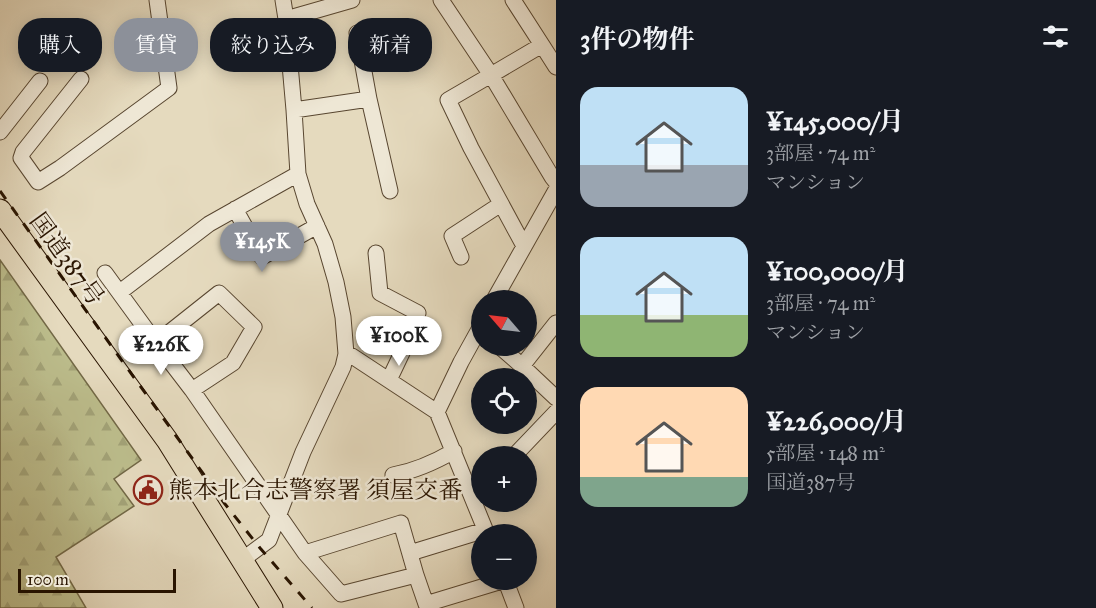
<!DOCTYPE html>
<html lang="ja">
<head>
<meta charset="utf-8">
<style>
  body { margin:0; font-family:"IM FELL Great Primer","Noto Serif JP",serif; background:#20242c; color:#f1f3f6; height:100vh; display:flex; flex-direction:column; font-size:22px; white-space:nowrap }
  * { box-sizing:border-box; margin:0 }
  p { font-size:20px; color:#9ea1a6 }
  .icon { flex:none; width:33px; height:33px; fill:none; stroke:currentColor; stroke-width:2; stroke-linecap:round; stroke-linejoin:round }
  .map { position:relative; flex:1; overflow:hidden }
  .details { display:flex; flex-direction:column; background:#171b24; width:540px }
  .details>* { flex:none }
  .hud { position:absolute; left:18px; top:18px; width:447px; height:54px; display:flex; gap:12px }
  .needle { width:39px; rotate:298deg }
  .fabs { position:absolute; left:471px; top:290px; display:grid; gap:12px }
  .fabs a { display:grid; place-items:center; width:66px; height:66px; border-radius:50%; background:#171b24; box-shadow:0 3px 15px #0003; font-size:30px }
  .scale { position:absolute; left:18px; bottom:15px; width:158px; box-sizing:border-box; padding-left:6px; border:3px solid #291400; border-top:0; font-size:16px; line-height:21px; white-space:nowrap; color:#291400; -webkit-text-stroke:4px #eee7d5; paint-order:stroke }
  .price { position:absolute; translate:-50% -51px; padding:0 14px; border-radius:21px; background:#fff; color:#222; font-size:20px; line-height:39px; filter:drop-shadow(0 2px 3px #0008) }
  .price::after { content:''; position:absolute; left:50%; top:36px; width:18px; height:14px; margin-left:-9px; background:inherit; clip-path:polygon(0 0,100% 0,50% 100%) }
  .price.selected { background:#8c9099; color:#fff }
  ul { padding:0; list-style:none }
  li { display:flex; align-items:center; gap:18px; height:150px; padding:0 24px }
  li span { display:grid; place-items:center; flex:none; width:168px; height:120px; border-radius:18px; color:#555 }
  li>.icon { margin-inline-start:auto }
  span .icon { width:72px; height:72px; fill:#fffc; stroke-width:1 }
  li b { font-size:26px }
  h2 { display:flex; justify-content:space-between; align-items:center; height:72px; padding:0 24px; font-size:26px }
  .chip { padding:0 21px; border-radius:24px; background:#171b24; box-shadow:0 3px 15px #0003; font-size:21px; line-height:54px }
  .chip.selected { background:#8c9099; color:#fff }
  main { display:flex; flex:1; min-height:0 }
  .map>svg:first-child { display:block }
  .forest { fill:url(#forest-firs); stroke:#726846; stroke-width:1.5 }
  .lines { fill:none; stroke-linecap:round; stroke-linejoin:round }
  .minor-casing { stroke:#584630; stroke-width:17 }
  .highway-casing { stroke:#291400; stroke-width:23 }
  .minor { stroke:#eee7d5; stroke-width:15 }
  .highway { stroke:#e5dabe; stroke-width:21 }
  .rail { stroke:#291400; stroke-width:3; stroke-dasharray:10 10; stroke-linecap:butt }
  .labels { text-anchor:middle; dominant-baseline:central; stroke-width:5; stroke-linejoin:round; paint-order:stroke }
  .street-label { font-size:24px; fill:#291400; stroke:#eee7d5 }
  .poi-label { font-size:24px; fill:#291400; stroke:#eee7d5; text-anchor:start }
</style>
</head>
<body>
<main>
<div class="map">
<svg width="556" height="608" viewBox="0 0 556 608">
  <defs>
    <pattern id="forest-firs" width="22" height="20" patternUnits="userSpaceOnUse" patternTransform="scale(1.5)"><rect width="22" height="20" fill="#bcbd8c"/><path d="M5 1l3.5 6h-7zM16 11l3.5 6h-7z" fill="#a2a277"/></pattern>
  </defs>
  <rect width="100%" height="100%" fill="#e5dabe"/>
  <filter id="stains"><feTurbulence type="fractalNoise" baseFrequency=".00333" numOctaves="4"/><feColorMatrix values="0 0 0 0 .2 0 0 0 0 .09 0 0 0 0 .02 0 0 0 .5 -.17"/></filter>
  <radialGradient id="worn" r=".72"><stop offset=".6" stop-color="#630" stop-opacity="0"/><stop offset="1" stop-color="#630" stop-opacity=".3"/></radialGradient>
  <path class="forest" d="M0,260L141,460L114,479L134,506L56,557L86,608H0Z"/>
  <g class="lines">
    <g class="minor-casing">
      <path id="minor" d="M441,0L491,75L448,100L471,148L524,246
        M513,0L542,45L491,75L552,177L556,182
        M286,19L352,0
        M357,33L369,99
        M542,45L556,67
        M81,79L23,152L21,158L38,182L60,168L169,88L157,0
        M294,110L369,99L390,191
        M0,132L40,81
        M235,209L262,257L317,226
        M376,253L380,293L418,313L409,338L389,380
        M461,257L452,236L501,204
        M105,273L156,343L219,293L254,327L233,363L192,390L305,553L341,594L416,575L401,523L305,553
        M120,292L209,224L298,174
        M494,300L556,190
        M482,324L461,362L437,412L487,534
        M156,343L192,390
        M498,345L522,366L556,323
        M346,354L352,356L437,412
        M522,366L556,398
        M514,456L556,412
        M393,475C415,471 435,462 454,451
        M410,553L485,530
        M242,560L269,540L303,452L343,367L346,354L343,317L336,282L325,244L307,204L298,174L294,110L286,19L283,0
        M416,575L426,604L505,580
        M505,579L516,608"/>
    </g>
    <g class="highway-casing">
      <path id="highway" d="M0,210L167,440L272,608"/>
    </g>
    <use href="#minor" class="minor"/>
    <use href="#highway" class="highway"/>
    <path class="rail" d="M0,191L225,504L260,548L312,608"/>
  </g>
  <defs>
    <g id="civic-ring" transform="scale(1.5)"><circle r="9.5" fill="#eee7d5" stroke="#8f2418" stroke-width="1.5"/><path d="M-.6-6.5H3V-4.5H.6V-3L4-1V1h2V6H-6V1h2V-1L-.6-3ZM-1.2 2.5V6h2.4V2.5Z" fill="#8f2418"/></g>
  </defs>
  <g fill-rule="evenodd">
    <use href="#civic-ring" x="148" y="490"/>
  </g>
  <g class="labels">
    <g class="street-label">
      <text transform="translate(67 259) rotate(54)">国道387号</text>
    </g>
    <g class="poi-label">
      <text x="169" y="490">熊本北合志警察署 須屋交番</text>
    </g>
  </g>
  <rect width="100%" height="100%" filter="url(#stains)"/>
  <rect width="100%" height="100%" fill="url(#worn)"/>
</svg>
<div class="fabs">
<a><svg class="needle" viewBox="-14 -14 28 28"><path d="M0-13l5 13h-10z" fill="#e53935"/><path d="M0 13l5-13h-10z" fill="#9ea1a6"/></svg></a>
<a><svg class="icon" aria-label="locate" viewBox="0 0 24 24"><circle cx="12" cy="12" r="6"/><path d="M12 2v4M12 18v4M2 12h4M18 12h4"/></svg></a>
<a>+</a>
<a>−</a>
</div>
<div class="scale">100 m</div>
<b class="price selected" style="left:262px;top:273px">¥145K</b>
<b class="price" style="left:399px;top:367px">¥100K</b>
<b class="price" style="left:161px;top:376px">¥226K</b>
<div class="hud">
<a class="chip">購入</a>
<a class="chip selected">賃貸</a>
<a class="chip">絞り込み</a>
<a class="chip">新着</a>
</div>
</div>
<section class="details">
<h2>3件の物件<svg class="icon" aria-label="filters" viewBox="0 0 24 24"><path d="M4 7h16M4 17h16"/><circle cx="9" cy="7" r="2"/><circle cx="15" cy="17" r="2"/></svg></h2>
<ul>
<li><span style="background:linear-gradient(#bfe0f5 65%,#9aa5b1 0)"><svg class="icon" aria-label="home" viewBox="0 0 24 24"><path d="M3 11l9-7 9 7M6 9v11h12V9"/></svg></span><div><b>¥145,000/月</b><p>3部屋 · 74 m²</p><p>マンション</p></div></li>
<li><span style="background:linear-gradient(#bfe0f5 65%,#8fb573 0)"><svg class="icon" aria-label="home" viewBox="0 0 24 24"><path d="M3 11l9-7 9 7M6 9v11h12V9"/></svg></span><div><b>¥100,000/月</b><p>3部屋 · 74 m²</p><p>マンション</p></div></li>
<li><span style="background:linear-gradient(#ffd9b3 75%,#7fa58c 0)"><svg class="icon" aria-label="home" viewBox="0 0 24 24"><path d="M3 11l9-7 9 7M6 9v11h12V9"/></svg></span><div><b>¥226,000/月</b><p>5部屋 · 148 m²</p><p>国道387号</p></div></li>
</ul>
</section>
</main>
</body>
</html>
